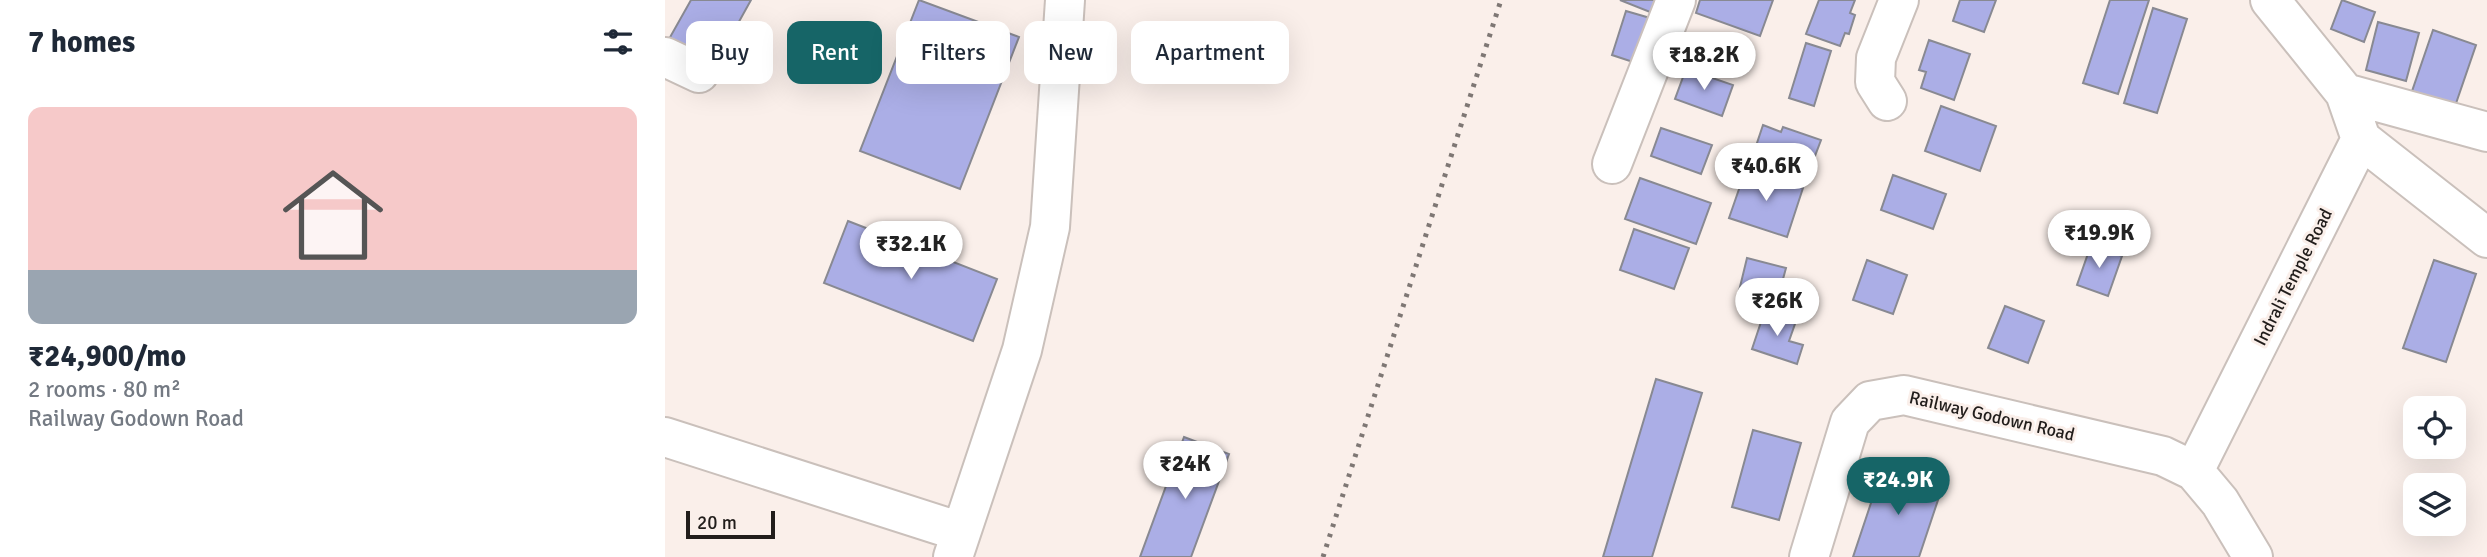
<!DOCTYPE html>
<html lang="en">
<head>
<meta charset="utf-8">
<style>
  body { margin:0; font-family:Signika,sans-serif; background:#f6f6f7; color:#1f2937; height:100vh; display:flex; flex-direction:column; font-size:26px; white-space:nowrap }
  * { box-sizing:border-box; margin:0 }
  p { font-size:23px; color:#747a83 }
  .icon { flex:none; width:38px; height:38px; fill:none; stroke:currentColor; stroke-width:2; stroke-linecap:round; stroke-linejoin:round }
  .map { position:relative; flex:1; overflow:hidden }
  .drawer { display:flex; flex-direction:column; background:#fff; width:665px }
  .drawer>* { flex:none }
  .top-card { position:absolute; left:21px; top:21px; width:665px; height:63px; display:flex; gap:14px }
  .controls { position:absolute; left:1738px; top:396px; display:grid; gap:14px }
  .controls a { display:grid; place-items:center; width:63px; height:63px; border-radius:14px; background:#fff; box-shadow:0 7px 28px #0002; font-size:35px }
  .scale { position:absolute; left:21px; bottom:18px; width:89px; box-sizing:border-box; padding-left:7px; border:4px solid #211d1b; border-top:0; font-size:19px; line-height:24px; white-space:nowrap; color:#211d1b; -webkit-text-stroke:5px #faefea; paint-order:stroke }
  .price { position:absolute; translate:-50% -60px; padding:0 16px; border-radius:24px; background:#fff; color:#222; font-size:23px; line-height:46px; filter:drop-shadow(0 2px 4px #0008) }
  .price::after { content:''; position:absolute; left:50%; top:42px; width:21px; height:16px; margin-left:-10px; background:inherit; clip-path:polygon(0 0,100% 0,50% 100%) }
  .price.active { background:#166567; color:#fff }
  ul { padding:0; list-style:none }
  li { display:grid; align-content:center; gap:14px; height:371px; padding:0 28px }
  li span { display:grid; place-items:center; height:217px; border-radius:14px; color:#555 }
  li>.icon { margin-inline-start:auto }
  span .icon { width:126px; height:126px; fill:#fffc; stroke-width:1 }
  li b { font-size:30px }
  h2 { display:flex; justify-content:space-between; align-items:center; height:84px; padding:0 28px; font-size:30px }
  .tag { padding:0 24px; border-radius:14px; background:#fff; box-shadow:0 7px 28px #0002; font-size:24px; line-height:63px }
  .tag.active { background:#166567; color:#fff }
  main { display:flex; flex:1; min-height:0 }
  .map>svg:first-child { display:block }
  .building { fill:#abaee6; stroke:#888992; stroke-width:2 }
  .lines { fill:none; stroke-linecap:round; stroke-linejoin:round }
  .minor-casing { stroke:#cac0bb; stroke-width:42 }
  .minor { stroke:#fff; stroke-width:38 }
  .rail { stroke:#7e7774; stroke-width:5; stroke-dasharray:3.5 7; stroke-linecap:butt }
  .labels { text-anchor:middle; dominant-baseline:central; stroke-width:6; stroke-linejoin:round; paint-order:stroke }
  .street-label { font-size:18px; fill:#211d1b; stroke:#faefea }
</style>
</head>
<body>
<main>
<section class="drawer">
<h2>7 homes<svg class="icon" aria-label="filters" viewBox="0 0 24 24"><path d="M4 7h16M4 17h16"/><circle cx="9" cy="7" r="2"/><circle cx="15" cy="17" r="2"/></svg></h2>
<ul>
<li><span style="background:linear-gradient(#f6c9c9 75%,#9aa5b1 0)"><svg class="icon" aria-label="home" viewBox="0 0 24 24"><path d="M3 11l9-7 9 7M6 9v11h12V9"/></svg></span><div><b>₹24,900/mo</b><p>2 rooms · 80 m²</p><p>Railway Godown Road</p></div></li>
</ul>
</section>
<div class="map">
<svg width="1822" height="557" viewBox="0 0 1822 557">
  <rect width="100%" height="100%" fill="#faefea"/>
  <path class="building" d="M26,0H86L50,65L4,39Z
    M254,0L354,37L295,189L195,151Z
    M955,0H1002L995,16Z
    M1035,0H1108L1095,36L1031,13Z
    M1154,0H1190L1185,13L1190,15L1184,34L1180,33L1175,46L1141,34Z
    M1295,0H1331L1319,32L1288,21Z
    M1445,0H1484L1453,94L1418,83Z
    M1677,0L1710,12L1699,42L1666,29Z
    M1488,8L1522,19L1492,113L1459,103Z
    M961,11L985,18L971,63L947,55Z
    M1713,22L1754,33L1741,81L1701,70Z
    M1768,30L1811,45L1787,115L1744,100Z
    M1264,40L1305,54L1289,100L1256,88L1261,72L1254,70Z
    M1141,43L1166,51L1149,106L1124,98Z
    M1021,69L1068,85L1057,116L1010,99Z
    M1276,106L1331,126L1315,171L1260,151Z
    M1098,125L1116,132L1118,127L1156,140L1142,177L1087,158Z
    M996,128L1047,145L1036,174L986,156Z
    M1081,169L1138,188L1122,237L1064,218Z
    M1228,175L1281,194L1268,229L1216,210Z
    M975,178L1046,203L1031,244L960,219Z
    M183,221L332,279L308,341L159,283Z
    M969,229L1024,248L1009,289L955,270Z
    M1426,245L1457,256L1443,296L1412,285Z
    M1082,258L1121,268L1112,301L1074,291Z
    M1202,260L1242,275L1228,314L1188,300Z
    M1769,260L1811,274L1781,362L1738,348Z
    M1340,306L1379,321L1363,363L1323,348Z
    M1100,310L1131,321L1124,341L1138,345L1132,364L1087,349Z
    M991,379L1037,393L987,557H938Z
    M1088,430L1136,443L1114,520L1067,507Z
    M519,437L564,454L526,557H475Z
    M1218,467L1277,488L1254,557H1188Z"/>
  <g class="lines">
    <g class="minor-casing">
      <path id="minor" d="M0,57L34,73
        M1680,93L1822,132
        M1222,101L1210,82L1211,58L1234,0
        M1696,139L1822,238
        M947,164L1011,0
        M0,437L296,532
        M1529,471L1696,139L1680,93L1605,0
        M288,557L357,350L385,227L400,0
        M1144,557L1185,422L1205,401L1239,395L1498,456L1529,471L1555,502L1588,557"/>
    </g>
    <use href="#minor" class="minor"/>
    <path class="rail" d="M658,557L836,0"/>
  </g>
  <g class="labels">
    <g class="street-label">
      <text transform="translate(1628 277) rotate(-63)">Indrali Temple Road</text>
      <text transform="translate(1327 416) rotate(13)">Railway Godown Road</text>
    </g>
  </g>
</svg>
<div class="controls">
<a><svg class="icon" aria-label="locate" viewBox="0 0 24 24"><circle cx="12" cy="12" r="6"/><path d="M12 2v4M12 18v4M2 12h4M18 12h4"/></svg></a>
<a><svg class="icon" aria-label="layers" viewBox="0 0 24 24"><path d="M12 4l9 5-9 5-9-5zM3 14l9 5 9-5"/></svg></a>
</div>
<div class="scale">20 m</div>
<b class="price" style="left:1039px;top:92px">₹18.2K</b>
<b class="price" style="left:1101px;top:203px">₹40.6K</b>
<b class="price" style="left:1434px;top:270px">₹19.9K</b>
<b class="price" style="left:246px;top:281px">₹32.1K</b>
<b class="price" style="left:1112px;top:338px">₹26K</b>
<b class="price" style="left:520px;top:501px">₹24K</b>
<b class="price active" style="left:1233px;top:517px">₹24.9K</b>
<div class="top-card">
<a class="tag">Buy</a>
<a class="tag active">Rent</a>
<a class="tag">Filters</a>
<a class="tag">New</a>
<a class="tag">Apartment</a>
</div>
</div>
</main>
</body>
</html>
